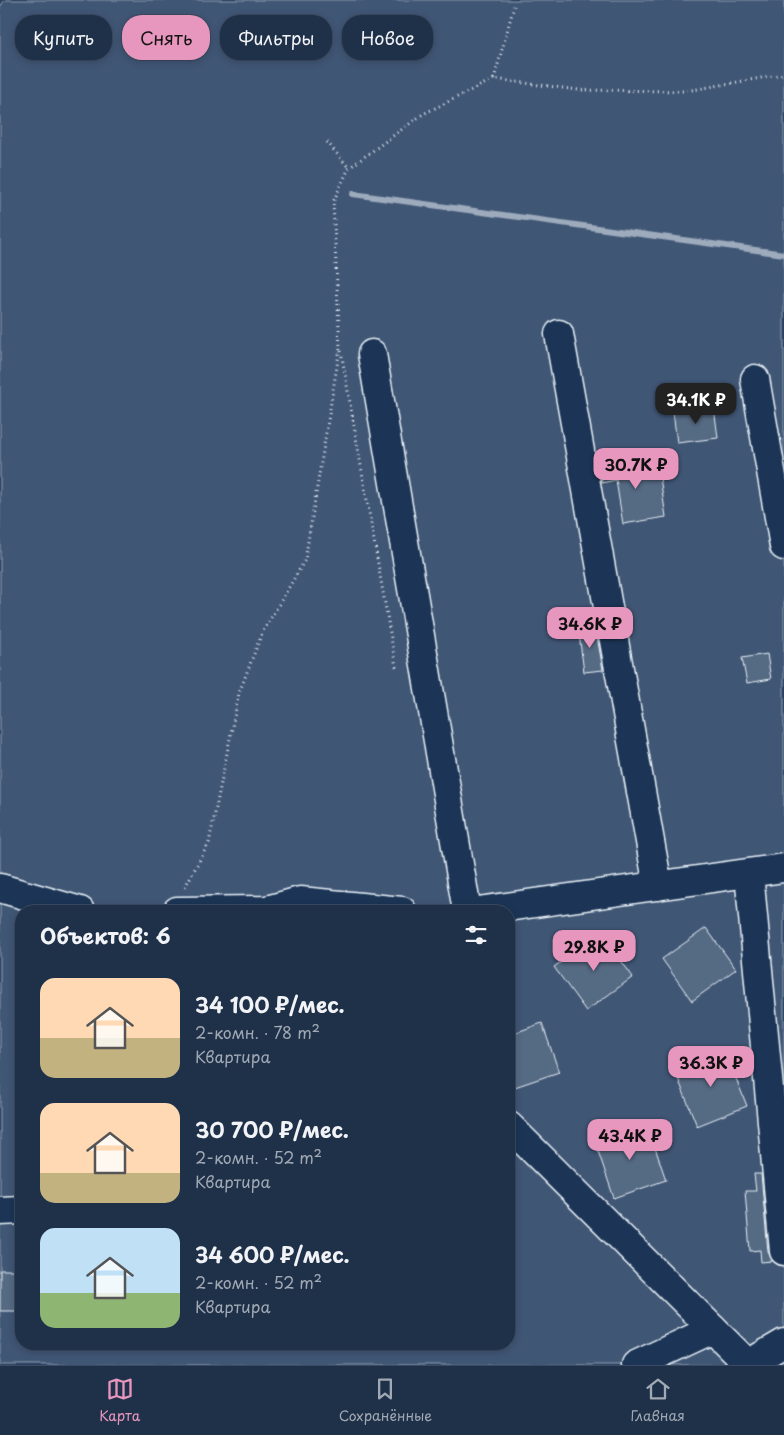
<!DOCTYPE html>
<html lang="ru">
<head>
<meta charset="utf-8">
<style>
  body { margin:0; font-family:"Playpen Sans",sans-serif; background:#2c3c53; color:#f1f3f6; height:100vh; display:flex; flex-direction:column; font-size:19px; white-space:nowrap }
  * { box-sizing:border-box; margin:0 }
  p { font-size:16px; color:#a1a9b4 }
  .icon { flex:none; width:28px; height:28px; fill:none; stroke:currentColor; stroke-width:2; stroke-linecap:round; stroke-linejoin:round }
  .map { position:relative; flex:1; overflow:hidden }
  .details { position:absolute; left:15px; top:905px; width:500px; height:445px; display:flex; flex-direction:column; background:#1f3049; border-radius:20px; box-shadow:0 2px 8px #0003,0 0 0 1px #3c4b61 }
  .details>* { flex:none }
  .top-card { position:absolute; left:15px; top:15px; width:500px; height:45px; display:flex; gap:10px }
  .price { position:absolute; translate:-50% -42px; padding:0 11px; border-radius:10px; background:#e797bd; color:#111; font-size:16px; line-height:32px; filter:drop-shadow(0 1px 2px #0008) }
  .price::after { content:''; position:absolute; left:50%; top:30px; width:15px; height:11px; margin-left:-8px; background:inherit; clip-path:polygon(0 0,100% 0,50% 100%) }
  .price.selected { background:#222; color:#fff }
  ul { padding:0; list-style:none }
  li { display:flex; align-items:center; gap:15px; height:125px; padding:0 25px }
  li span { display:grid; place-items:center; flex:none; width:140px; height:100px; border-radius:15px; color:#555 }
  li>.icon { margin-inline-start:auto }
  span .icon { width:60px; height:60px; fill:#fffc; stroke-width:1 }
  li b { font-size:21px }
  h2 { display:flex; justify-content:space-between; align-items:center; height:60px; padding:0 25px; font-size:21px }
  .pill { padding:0 18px; border-radius:20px; background:#1f3049; box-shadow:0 2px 8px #0003,0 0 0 1px #3c4b61; font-size:18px; line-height:45px }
  .pill.selected { background:#e797bd; color:#111 }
  .dock { display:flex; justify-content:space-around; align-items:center; height:70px; border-top:1px solid #3c4b61; background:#1f3049; font-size:14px; color:#a1a9b4 }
  .dock a { display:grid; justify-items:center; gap:2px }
  .dock .selected { color:#e797bd }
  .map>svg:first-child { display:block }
  .green { fill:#415774; stroke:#94a4b6; fill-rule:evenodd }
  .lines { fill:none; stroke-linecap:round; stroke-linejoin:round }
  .stream { stroke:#9dabbd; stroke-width:6 }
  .building { fill:#556a83; stroke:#e8f1f8 }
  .minor-casing { stroke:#e8f1f8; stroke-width:31 }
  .path { stroke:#e8f1f8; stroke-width:3; stroke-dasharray:1 4; stroke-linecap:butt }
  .minor { stroke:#1d3557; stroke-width:28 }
</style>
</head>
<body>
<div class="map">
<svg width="784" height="1365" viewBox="0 0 784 1365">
  <rect width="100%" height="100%" fill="#294061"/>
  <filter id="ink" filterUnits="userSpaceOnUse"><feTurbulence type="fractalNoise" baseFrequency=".02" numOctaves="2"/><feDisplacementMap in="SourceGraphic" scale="10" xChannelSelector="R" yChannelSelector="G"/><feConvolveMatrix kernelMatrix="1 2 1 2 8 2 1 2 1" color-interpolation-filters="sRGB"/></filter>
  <g filter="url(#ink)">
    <path class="green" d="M5,0H784V1365H0V7ZM21,911H509V1344H21Z"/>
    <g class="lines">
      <path class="stream" d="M353,194L784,254"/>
    </g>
    <path class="building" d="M714,407L718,438L677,443L673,412Z
      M624,459L625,469L658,464L666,517L623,524L616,480L602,483L599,463Z
      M595,625L603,670L584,672L578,627Z
      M767,654L771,679L747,683L742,658Z
      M706,928L736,969L692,1001L662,959Z
      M601,933L633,977L586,1011L554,967Z
      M542,1023L559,1072L509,1089V1035Z
      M725,1051L747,1106L697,1126L675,1071Z
      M647,1124L666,1180L614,1198L595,1142Z
      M754,1174H761L768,1252L773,1261L761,1262L760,1250L750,1251L745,1191H756Z
      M0,1270H21V1311H0Z"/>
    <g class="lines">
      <g class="minor-casing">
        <path id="minor" d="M559,334L658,886
          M372,354L467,911
          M755,379L784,546
          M749,873L784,1251
          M0,888L80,911
          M177,911L267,910L300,901L402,911
          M478,911L784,868
          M509,1126L749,1365
          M0,1211L21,1210
          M748,1364L784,1343
          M636,1365L713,1329"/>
      </g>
      <path class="path" d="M494,79L514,6
        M327,142L349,168
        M341,351L396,667
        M185,887L209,843L239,693L262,633L305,560L340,348L333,202L349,168L423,114L494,79L578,90L686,91L784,74"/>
      <use href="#minor" class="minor"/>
    </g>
  </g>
</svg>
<b class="price selected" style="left:696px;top:425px">34.1K ₽</b>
<b class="price" style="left:636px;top:490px">30.7K ₽</b>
<b class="price" style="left:590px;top:649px">34.6K ₽</b>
<b class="price" style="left:594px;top:972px">29.8K ₽</b>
<b class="price" style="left:711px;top:1088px">36.3K ₽</b>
<b class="price" style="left:630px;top:1161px">43.4K ₽</b>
<div class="top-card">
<a class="pill">Купить</a>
<a class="pill selected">Снять</a>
<a class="pill">Фильтры</a>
<a class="pill">Новое</a>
</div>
<section class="details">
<h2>Объектов: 6<svg class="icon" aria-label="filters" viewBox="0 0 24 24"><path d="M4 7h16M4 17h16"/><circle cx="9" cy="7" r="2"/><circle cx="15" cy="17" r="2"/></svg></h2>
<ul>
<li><span style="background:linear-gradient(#ffd9b3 60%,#c2b280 0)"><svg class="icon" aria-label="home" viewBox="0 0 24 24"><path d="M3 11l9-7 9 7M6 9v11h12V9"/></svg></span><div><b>34 100 ₽/мес.</b><p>2-комн. · 78 m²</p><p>Квартира</p></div></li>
<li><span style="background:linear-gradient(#ffd9b3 70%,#c2b280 0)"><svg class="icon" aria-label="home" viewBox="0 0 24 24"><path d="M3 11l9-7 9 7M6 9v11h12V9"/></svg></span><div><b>30 700 ₽/мес.</b><p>2-комн. · 52 m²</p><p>Квартира</p></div></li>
<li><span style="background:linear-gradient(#bfe0f5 65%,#8fb573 0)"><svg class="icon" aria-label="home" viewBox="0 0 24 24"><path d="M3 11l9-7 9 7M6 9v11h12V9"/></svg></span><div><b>34 600 ₽/мес.</b><p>2-комн. · 52 m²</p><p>Квартира</p></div></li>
</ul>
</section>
</div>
<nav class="dock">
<a class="selected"><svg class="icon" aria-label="map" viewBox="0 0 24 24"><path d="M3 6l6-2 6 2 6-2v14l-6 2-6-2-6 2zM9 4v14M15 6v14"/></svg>Карта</a>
<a><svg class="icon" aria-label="saved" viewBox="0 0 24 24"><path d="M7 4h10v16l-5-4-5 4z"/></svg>Сохранённые</a>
<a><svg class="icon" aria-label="home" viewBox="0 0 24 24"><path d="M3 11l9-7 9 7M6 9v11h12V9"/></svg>Главная</a>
</nav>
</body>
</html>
